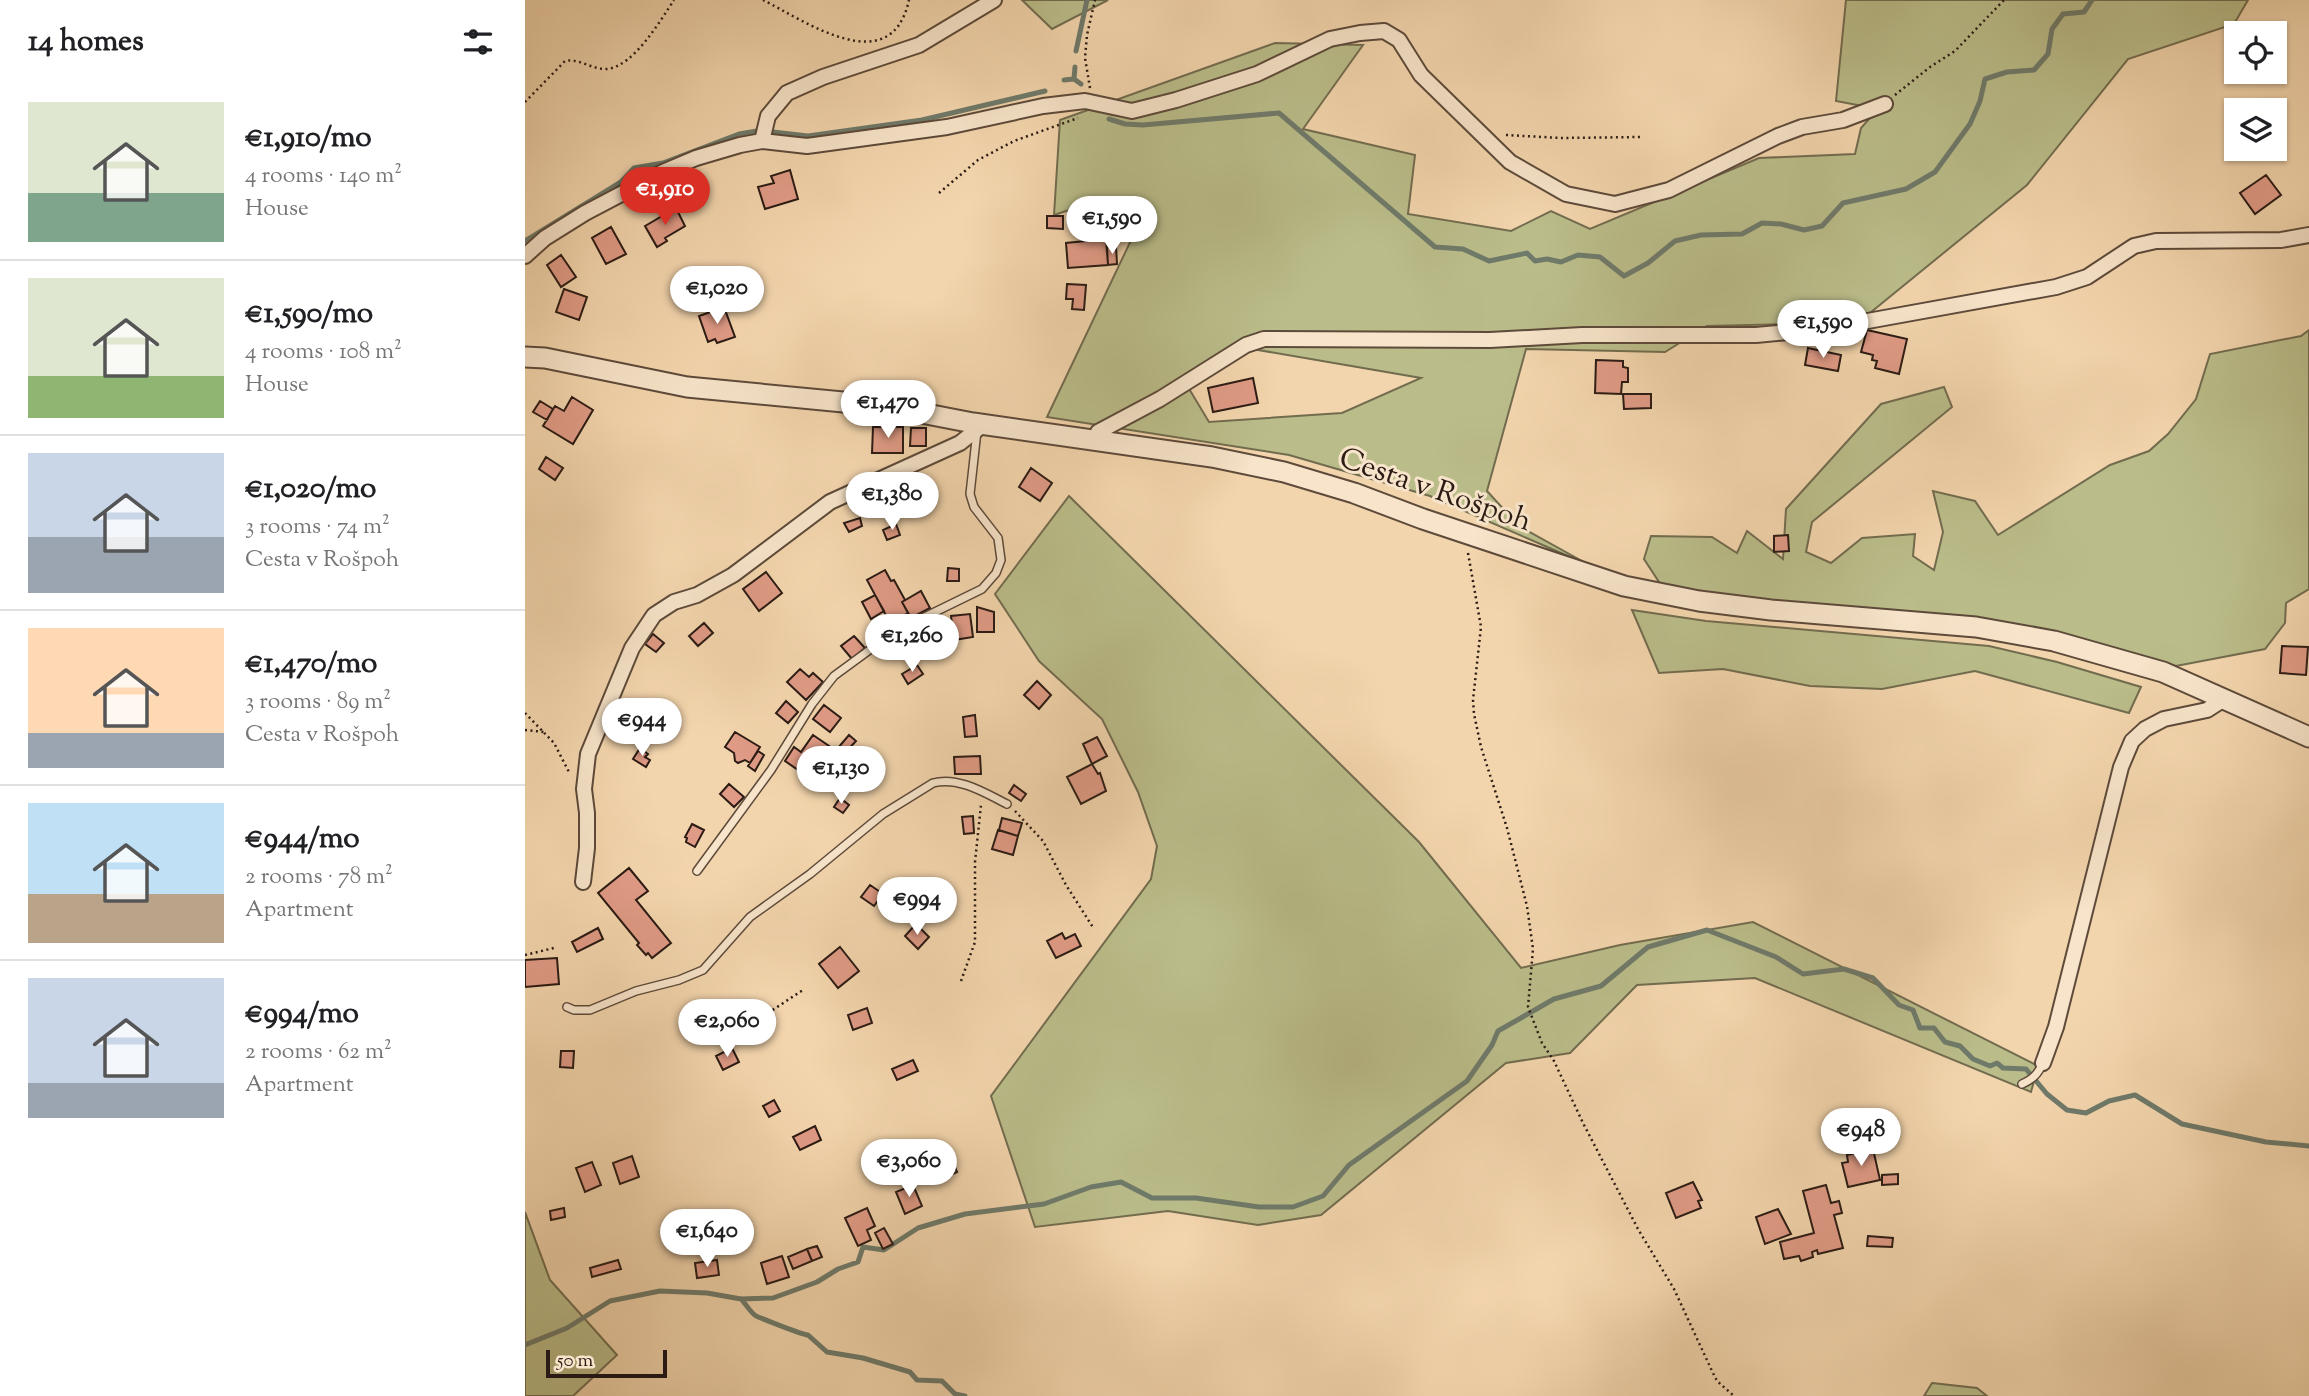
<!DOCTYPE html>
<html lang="en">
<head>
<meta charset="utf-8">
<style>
  body { margin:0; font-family:"Sorts Mill Goudy",serif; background:#f6f6f6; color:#202124; height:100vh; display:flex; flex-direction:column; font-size:26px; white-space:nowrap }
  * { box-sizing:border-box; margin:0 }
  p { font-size:23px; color:#757577 }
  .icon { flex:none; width:38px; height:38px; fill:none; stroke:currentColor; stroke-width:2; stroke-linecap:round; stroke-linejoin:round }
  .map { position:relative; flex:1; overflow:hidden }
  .details { display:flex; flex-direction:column; background:#fff; width:525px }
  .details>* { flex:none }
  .fabs { position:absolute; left:1699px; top:21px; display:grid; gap:14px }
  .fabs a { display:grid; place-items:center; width:63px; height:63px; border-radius:0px; background:#fff; box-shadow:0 2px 5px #0004; font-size:35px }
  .scale { position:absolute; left:21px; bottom:18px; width:121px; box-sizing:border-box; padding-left:7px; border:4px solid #2b1b14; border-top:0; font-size:19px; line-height:24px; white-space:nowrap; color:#2b1b14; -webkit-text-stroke:5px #f7e4ca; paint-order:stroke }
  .price { position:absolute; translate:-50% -60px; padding:0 16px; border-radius:24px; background:#fff; color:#222; font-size:23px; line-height:46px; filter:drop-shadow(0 2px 4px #0008) }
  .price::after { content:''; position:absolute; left:50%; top:42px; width:21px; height:16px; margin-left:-10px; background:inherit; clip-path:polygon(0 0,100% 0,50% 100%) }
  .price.current { background:#d93025; color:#fff }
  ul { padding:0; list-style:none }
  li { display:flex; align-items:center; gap:21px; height:175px; padding:0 28px }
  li+li { border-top:2px solid #e0e0e0 }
  li span { display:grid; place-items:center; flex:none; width:196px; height:140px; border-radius:0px; color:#555 }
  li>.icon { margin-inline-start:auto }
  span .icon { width:84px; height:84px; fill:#fffc; stroke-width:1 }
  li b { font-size:30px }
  h2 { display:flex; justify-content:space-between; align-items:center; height:84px; padding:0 28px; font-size:30px }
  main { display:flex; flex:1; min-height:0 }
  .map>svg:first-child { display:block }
  .green { fill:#babd8a; stroke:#726c4f; stroke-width:2; fill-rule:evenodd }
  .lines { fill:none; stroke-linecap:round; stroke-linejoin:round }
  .stream { stroke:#6f7a6a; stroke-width:5 }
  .building { fill:#e09b86; stroke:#2b1b14; stroke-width:2 }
  .service-casing { stroke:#5d4a3a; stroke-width:10 }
  .minor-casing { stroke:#5d4a3a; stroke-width:18 }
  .tertiary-casing { stroke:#5d4a3a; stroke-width:23 }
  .path { stroke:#2b1b14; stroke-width:2.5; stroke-dasharray:2 3.5; stroke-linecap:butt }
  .service { stroke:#f7e4ca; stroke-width:7 }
  .minor { stroke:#f7e4ca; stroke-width:14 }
  .tertiary { stroke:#f7e4ca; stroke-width:19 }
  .labels { text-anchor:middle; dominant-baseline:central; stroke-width:6; stroke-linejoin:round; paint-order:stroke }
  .street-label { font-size:30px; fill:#2b1b14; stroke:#f7e4ca }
</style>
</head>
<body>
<main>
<section class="details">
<h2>14 homes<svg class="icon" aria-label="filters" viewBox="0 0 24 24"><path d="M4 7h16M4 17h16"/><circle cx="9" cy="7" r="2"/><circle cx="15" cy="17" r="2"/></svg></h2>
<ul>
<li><span style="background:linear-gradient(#dfe7d0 65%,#7fa58c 0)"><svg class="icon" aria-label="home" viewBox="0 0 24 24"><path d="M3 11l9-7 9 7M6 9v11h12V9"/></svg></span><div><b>€1,910/mo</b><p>4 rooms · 140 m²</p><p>House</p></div></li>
<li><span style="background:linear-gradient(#dfe7d0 70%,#8fb573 0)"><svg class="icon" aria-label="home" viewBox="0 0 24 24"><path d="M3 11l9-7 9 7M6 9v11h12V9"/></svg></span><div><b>€1,590/mo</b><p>4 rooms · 108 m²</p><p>House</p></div></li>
<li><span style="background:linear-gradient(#c9d6e8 60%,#9aa5b1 0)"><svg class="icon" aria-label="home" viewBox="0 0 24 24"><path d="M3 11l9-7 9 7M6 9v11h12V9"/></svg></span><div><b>€1,020/mo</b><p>3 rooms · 74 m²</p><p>Cesta v Rošpoh</p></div></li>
<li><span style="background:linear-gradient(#ffd9b3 75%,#9aa5b1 0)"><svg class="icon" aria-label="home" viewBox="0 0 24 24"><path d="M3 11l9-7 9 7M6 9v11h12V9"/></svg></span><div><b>€1,470/mo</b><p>3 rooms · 89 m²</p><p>Cesta v Rošpoh</p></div></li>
<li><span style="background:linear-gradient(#bfe0f5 65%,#b9a48a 0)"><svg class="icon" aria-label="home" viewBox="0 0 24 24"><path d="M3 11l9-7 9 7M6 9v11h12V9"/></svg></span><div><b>€944/mo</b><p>2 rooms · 78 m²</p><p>Apartment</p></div></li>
<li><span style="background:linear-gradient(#c9d6e8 75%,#9aa5b1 0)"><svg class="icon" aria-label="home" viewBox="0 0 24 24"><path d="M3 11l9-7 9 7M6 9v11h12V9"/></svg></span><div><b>€994/mo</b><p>2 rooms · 62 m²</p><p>Apartment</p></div></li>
</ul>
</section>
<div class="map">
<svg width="1784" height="1396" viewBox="0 0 1784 1396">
  <rect width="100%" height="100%" fill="#f3d5ad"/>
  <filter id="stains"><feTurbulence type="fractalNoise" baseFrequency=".00286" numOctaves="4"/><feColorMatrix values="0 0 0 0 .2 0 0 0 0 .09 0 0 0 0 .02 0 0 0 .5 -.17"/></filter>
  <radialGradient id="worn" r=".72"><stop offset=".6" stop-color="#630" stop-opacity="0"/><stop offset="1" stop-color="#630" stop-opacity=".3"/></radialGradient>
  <path class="green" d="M497,0H583L527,29Z
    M1321,0H1723L1709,24L1603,59L1502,185L1340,317L1261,324L1182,326L1140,352L1001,349L962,491L994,526L1066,566L905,496L764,455L522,417L618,215L577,199L529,215L535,120L750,43L838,45L778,129L890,155L883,214L986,231L1026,211L1065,229L1234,158L1330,154L1336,128L1353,109L1311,101ZM710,346L896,378L817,413L684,422L660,382Z
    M1784,330V589L1761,603L1760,623L1740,649L1651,666L1538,635L1225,602L1136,585L1119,559L1126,536L1187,537L1212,553L1222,531L1258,559L1261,509L1356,404L1419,387L1427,407L1287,522L1281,552L1306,563L1337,538L1390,534L1388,556L1409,570L1418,532L1408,491L1450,501L1473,535L1585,465L1624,451L1643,434L1671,399L1685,354L1776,336Z
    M544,496L894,842L996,968L1095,945L1228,922L1513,1066L1506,1092L1230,978L1112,985L1045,1053L981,1063L796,1215L733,1225L643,1211L510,1227L466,1096L626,879L632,846L613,792L577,719L514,661L470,594Z
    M1107,610L1181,621L1464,646L1532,662L1616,687L1604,713L1450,671L1357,689L1285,686L1198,669L1134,673Z
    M0,1212L25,1280L92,1355L48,1396H0Z
    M1407,1383L1452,1388L1462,1396H1399Z"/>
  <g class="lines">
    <path class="stream" d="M551,51L562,0
      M549,79L550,67
      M539,80L549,79L556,84
      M584,119L600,124L618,125L754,113L910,247L938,249L964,261L1002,253L1010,261L1022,259L1036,262L1053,255L1075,257L1099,276L1123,263L1150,241L1176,235L1217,234L1237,223L1256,224L1279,230L1297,226L1318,203L1381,189L1410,172L1445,124L1455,101L1460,79L1482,72L1509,70L1523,54L1527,29L1538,14L1559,12L1567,0
      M248,132L283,136L397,120L520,91
      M0,241L96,182L109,168L138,163L214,134L232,131
      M216,1299C221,1304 225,1312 231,1316C238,1319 278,1335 283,1335L302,1352L338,1358L385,1372L392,1380L417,1381L430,1394L440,1396
      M0,1345L42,1328L85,1301L135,1291L182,1293L216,1299L248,1298L292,1282L313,1269L333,1262L338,1247L359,1250L393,1228L440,1214L519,1204L566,1187L596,1182L627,1198H671L734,1207H768L798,1196L824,1165L942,1081L967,1045L973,1031L1029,999L1076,986L1123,947L1182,930L1251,957L1278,974L1319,969L1348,978L1374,1005L1388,1010L1395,1028H1409L1420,1042L1435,1046L1448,1059L1465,1066L1472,1063L1478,1068L1501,1069L1522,1094L1542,1110L1561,1113L1584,1101L1610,1095L1657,1124L1741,1142L1784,1146"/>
  </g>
  <path class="building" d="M265,170L273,199L240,209L233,187L249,183L246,176Z
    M1741,175L1756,195L1730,214L1715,193Z
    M580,204L595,211L588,229L572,223Z
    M151,208L160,226L140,238L142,241L132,247L120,226Z
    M522,216H538V229L522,228Z
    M86,227L101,254L81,264L67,238Z
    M581,239L583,265L543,268L541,243Z
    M591,246L592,264L583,265L582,247Z
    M36,255L51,277L36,287L22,265Z
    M542,284L561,285L559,310L547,309L548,299H541Z
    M39,289L62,297L54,320L31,312Z
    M199,307L210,337L192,343L190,339L183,342L174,316Z
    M1342,330L1382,339L1374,374L1350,368L1352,361L1347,360L1348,355L1336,352Z
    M1283,348L1316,355L1313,371L1280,365Z
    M1071,360L1098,361V367L1103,368V382H1097L1096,394L1070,393Z
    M728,378L733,403L688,412L683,388Z
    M1098,394H1126V408L1099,409Z
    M47,397L68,410L48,444L18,426L30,406L39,411Z
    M15,401L28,409L22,420L8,412Z
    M348,427H378V453H347Z
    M386,428H401V446H385Z
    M21,457L38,468L30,480L14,469Z
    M506,468L527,483L515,501L494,487Z
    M335,518L337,526L324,532L319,523Z
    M371,524L375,535L362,540L358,530Z
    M1263,535L1264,551L1249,552V536Z
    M423,568L434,569V581H422Z
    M360,570L366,581L369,580L380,600L377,602L383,613L365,623L342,580Z
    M241,572L257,593L234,611L218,589Z
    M396,591L405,608L386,618L377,602Z
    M350,595L359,611L346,619L337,602Z
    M452,607L469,612V632H452Z
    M445,614L448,637L429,640L426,616Z
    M179,623L188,633L173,646L164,636Z
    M128,634L139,643L131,652L120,644Z
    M329,636L340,648L327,659L316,646Z
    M1757,646L1783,647L1781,675L1755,673Z
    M392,665L398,674L383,684L377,674Z
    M275,669L284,677L288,673L298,682L281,700L262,682Z
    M512,681L526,695L514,709L499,695Z
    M261,701L273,712L263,723L251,713Z
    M299,705L316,718L305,732L288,719Z
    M450,715L452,736L440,737L438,717Z
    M210,732L235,747L225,763L220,760L213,763L210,761L209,753L200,747Z
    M288,735L310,750L302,761L304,768L302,772H295L289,781L260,761L269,747L276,752Z
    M324,735L331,741L319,754L313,748Z
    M572,737L582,756L567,764L558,744Z
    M115,748L123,754L120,757L125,760L121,767L108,759Z
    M233,751L239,755L230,771L223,766Z
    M455,756L456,774H430L429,757Z
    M567,764L573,774L575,773L581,791L556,804L542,777Z
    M204,784L219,797L209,807L195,794Z
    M489,785L501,794L496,801L484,793Z
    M315,798L324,805L318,813L309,807Z
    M448,816L449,833L439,834L437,817Z
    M477,818L497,823L493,836L474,830Z
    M167,824L179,830L170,847L161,842L162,838L160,837Z
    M473,830L493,836L488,855L467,849Z
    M104,868L123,891L111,900L146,943L127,958L123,953L121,955L112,945L114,943L73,893Z
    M345,885L358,894L349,906L336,897Z
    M391,924L404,937L393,949L380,936Z
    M73,928L78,939L52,952L47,942Z
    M537,933L540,939L550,934L556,946L531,958L522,941Z
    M315,947L334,971L313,988L294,964Z
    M32,958L34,984L0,987V960Z
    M342,1008L347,1023L328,1030L323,1015Z
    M207,1048L214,1062L198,1070L191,1056Z
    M36,1051H49L48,1068L35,1067Z
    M388,1060L393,1071L372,1080L367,1069Z
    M249,1100L255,1111L244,1117L238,1106Z
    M290,1126L296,1140L275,1150L268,1137Z
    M1349,1131H1364V1148H1349Z
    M422,1149L432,1172L419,1178L409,1154Z
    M1348,1149L1355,1180L1323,1187L1317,1163L1323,1162L1322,1155Z
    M407,1150L419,1178L406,1183L394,1155Z
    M107,1156L114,1177L95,1184L88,1163Z
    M67,1162L76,1185L60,1192L51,1168Z
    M1373,1174V1184L1357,1185V1175Z
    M1168,1182L1177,1200L1173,1201L1176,1208L1151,1218L1141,1193Z
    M388,1185L397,1206L380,1214L371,1192Z
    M1301,1185L1306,1203L1314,1201L1317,1213L1309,1215L1318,1248L1293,1254L1292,1250L1287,1252L1288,1257L1276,1261L1274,1256L1259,1259L1255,1242L1289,1233L1278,1191Z
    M39,1208L40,1217L26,1220L25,1211Z
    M342,1208L350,1226L342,1230L346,1240L333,1246L320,1218Z
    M1253,1209L1266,1234L1240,1244L1231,1217Z
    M359,1228L368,1244L358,1249L350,1233Z
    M1343,1236L1368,1238L1367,1247L1342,1246Z
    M292,1246L297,1257L287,1261L282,1249Z
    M282,1249L287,1261L268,1269L263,1257Z
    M257,1256L264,1277L242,1284L236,1263Z
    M93,1260L96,1269L67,1277L65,1268Z
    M192,1260L194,1275L172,1278L170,1263Z"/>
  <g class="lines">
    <g class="service-casing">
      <path id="service" d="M172,871L246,770L287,704L309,676L369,632L457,589L471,573L476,560L473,538L449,507L445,494L452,431
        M42,1007L49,1010H65L111,991L154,980L178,970L225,917L285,874L358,814L408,783C433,776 460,793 482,804
        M1497,1084C1508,1079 1513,1074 1518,1063"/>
    </g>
    <g class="minor-casing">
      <path id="minor" d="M237,141L243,116L262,93L298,77L394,45L469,0
        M0,256L20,238L60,213L138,172L171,158L215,145L237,141L282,146L422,127L518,106L560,101L607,111L651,100L732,74L805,39L835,33L859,31L874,40L896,75L985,162L1041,194L1090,204L1144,190L1253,136L1277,127L1318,120L1360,104
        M570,439L573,432L635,399L721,345L739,339L965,340L1057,335H1231L1304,328L1531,287L1562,277L1609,246L1631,241L1756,240L1784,235
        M58,882L62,848V813L59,789L63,754L107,648L129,615L149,602L172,595L208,575L305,502L435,443L459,424
        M1518,1063L1531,1027L1596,767L1607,741L1620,729L1639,719L1682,710L1699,699"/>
    </g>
    <g class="tertiary-casing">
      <path id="tertiary" d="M0,357L20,358L162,387L360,406L448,423L687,457L759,472L829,493L898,519L1099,586L1174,601L1246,610L1451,627L1529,641L1638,672L1784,737"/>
    </g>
    <path class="path" d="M238,0C280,21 366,82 384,0
      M565,88L560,58L562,35L570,0
      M1370,95L1405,67L1430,51L1479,0
      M0,102L40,61C55,58 67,70 82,69C109,66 135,21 149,0
      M981,135L1036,138L1117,137
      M414,193L453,160L489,141L553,118
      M943,553L956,627L948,700L949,714L956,747L982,828L1002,906L1008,949L1003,1007L1017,1043L1029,1061L1058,1123L1113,1229L1149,1289L1187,1371L1192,1381L1209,1396
      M0,713L29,743L45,774
      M0,730L19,732
      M490,811L518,841L541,885L569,929
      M0,955L29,948
      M436,981L450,942V862L456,805
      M243,1013L278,990"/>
    <use href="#service" class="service"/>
    <use href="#minor" class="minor"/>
    <use href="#tertiary" class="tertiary"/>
  </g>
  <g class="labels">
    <g class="street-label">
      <text transform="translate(910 491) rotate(19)">Cesta v Rošpoh</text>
    </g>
  </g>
  <rect width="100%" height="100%" filter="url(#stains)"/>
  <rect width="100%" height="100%" fill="url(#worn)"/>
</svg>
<div class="fabs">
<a><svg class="icon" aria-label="locate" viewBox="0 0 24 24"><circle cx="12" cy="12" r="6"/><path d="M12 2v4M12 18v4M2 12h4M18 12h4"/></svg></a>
<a><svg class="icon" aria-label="layers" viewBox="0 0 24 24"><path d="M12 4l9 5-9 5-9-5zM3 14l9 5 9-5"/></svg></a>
</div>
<div class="scale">50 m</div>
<b class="price current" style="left:140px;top:227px">€1,910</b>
<b class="price" style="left:587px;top:256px">€1,590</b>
<b class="price" style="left:192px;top:326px">€1,020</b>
<b class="price" style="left:1298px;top:360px">€1,590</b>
<b class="price" style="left:363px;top:440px">€1,470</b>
<b class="price" style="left:367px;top:532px">€1,380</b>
<b class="price" style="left:387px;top:674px">€1,260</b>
<b class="price" style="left:117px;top:758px">€944</b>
<b class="price" style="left:316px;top:806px">€1,130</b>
<b class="price" style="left:392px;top:937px">€994</b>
<b class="price" style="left:202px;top:1059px">€2,060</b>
<b class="price" style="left:1336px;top:1168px">€948</b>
<b class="price" style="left:384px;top:1199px">€3,060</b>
<b class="price" style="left:182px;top:1269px">€1,640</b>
</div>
</main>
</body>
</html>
